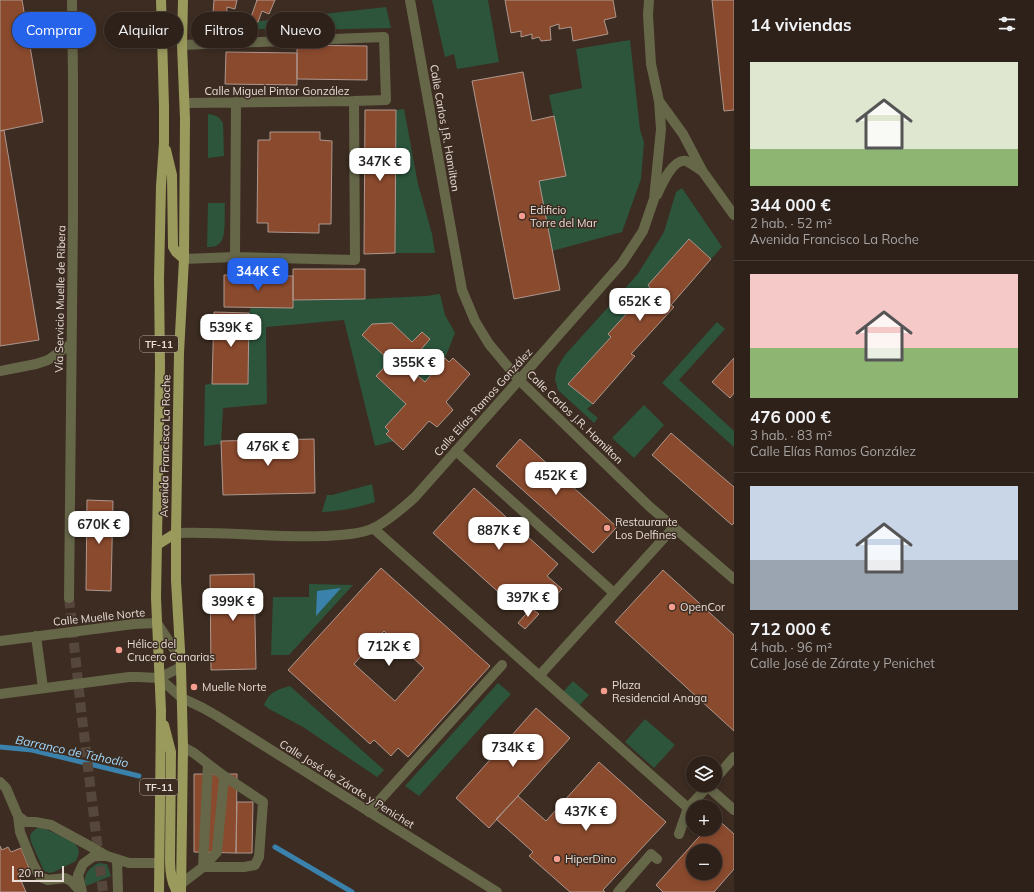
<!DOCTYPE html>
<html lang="es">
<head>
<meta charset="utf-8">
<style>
  body { margin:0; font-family:Mulish,sans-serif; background:#352922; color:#f1f3f6; height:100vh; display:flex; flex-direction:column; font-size:15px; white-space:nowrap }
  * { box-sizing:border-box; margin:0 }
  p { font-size:13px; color:#a7a3a2 }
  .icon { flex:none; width:22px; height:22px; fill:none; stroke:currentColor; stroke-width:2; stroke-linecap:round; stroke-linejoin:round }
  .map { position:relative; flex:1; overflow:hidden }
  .details { display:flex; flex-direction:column; background:#2d2119; width:300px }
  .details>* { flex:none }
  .banner { position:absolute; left:12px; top:12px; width:380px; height:36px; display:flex; gap:8px }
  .fabs { position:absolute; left:686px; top:756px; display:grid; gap:8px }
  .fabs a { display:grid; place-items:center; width:36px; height:36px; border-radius:50%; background:#2d2119; box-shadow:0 2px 6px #0003,0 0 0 1px #483e38; font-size:20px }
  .scale { position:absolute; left:12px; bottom:10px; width:52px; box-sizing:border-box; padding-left:4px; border:2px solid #e8ddd7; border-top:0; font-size:11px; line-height:14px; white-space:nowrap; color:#e8ddd7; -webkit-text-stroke:3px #3c2c21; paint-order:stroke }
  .price { position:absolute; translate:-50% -34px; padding:0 9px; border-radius:8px; background:#fff; color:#222; font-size:13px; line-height:26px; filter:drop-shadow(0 1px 2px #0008) }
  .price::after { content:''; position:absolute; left:50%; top:24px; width:12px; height:9px; margin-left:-6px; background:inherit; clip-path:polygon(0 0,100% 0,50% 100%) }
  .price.selected { background:#2563eb; color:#fff }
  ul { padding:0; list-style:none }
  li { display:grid; align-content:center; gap:8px; height:212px; padding:0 16px }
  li+li { border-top:1px solid #483e38 }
  li span { display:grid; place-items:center; height:124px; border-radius:0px; color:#555 }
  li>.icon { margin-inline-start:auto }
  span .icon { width:72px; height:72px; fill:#fffc; stroke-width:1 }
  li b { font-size:17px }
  h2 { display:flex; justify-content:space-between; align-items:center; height:48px; padding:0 16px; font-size:17px }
  .chip { padding:0 14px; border-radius:18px; background:#2d2119; box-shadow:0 2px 6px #0003,0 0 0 1px #483e38; font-size:14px; line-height:36px }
  .chip.selected { background:#2563eb; color:#fff }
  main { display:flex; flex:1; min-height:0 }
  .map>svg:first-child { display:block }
  .green { fill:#2c553c }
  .water { fill:#3a82ac }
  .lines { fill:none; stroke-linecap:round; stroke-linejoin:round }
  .stream { stroke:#3a82ac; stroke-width:5 }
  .building { fill:#8a4a2e; stroke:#ae978e; fill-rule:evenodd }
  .minor-tunnel { stroke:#56473c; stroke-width:10; stroke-dasharray:10 5; stroke-linecap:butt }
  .service { stroke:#666649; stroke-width:10 }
  .pedestrian { stroke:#666649; stroke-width:10 }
  .minor { stroke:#666649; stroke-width:10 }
  .primary { stroke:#9a9a5d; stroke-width:10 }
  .poi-dot { fill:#f59d8e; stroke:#3c2c21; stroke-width:1.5 }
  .labels { text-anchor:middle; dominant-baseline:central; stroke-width:3; stroke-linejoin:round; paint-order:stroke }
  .shield { fill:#3c2c21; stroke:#b4a8a0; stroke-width:1 }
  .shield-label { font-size:10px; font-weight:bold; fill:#e8ddd7 }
  .street-label { font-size:11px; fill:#e8ddd7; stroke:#3c2c21 }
  .poi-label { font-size:11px; fill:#e8ddd7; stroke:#3c2c21; text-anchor:start }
  .water-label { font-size:12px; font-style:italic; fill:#a3dbff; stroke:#3c2c21 }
</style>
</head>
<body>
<main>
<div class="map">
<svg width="734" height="892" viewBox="0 0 734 892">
  <rect width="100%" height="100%" fill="#3c2c21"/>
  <path class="green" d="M432,0H488L499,62L457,69L454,54L445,57Z
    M386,7L391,28C332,29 274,32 215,26Z
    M630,40L640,130L644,142L641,179L622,232L552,251L539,181L566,176L549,95L582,88L576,49Z
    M404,109L418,184L432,234L435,253H395L396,110Z
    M208,114C215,115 219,116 223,123L224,156L208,158Z
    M682,188L722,247L711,259L689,239L650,288L608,334L611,337L568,384L593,404L587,409L598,418L594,423L558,390L555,379L557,368L565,355L637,275L651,253L664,232L676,192Z
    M208,203H225C224,213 227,238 219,244C216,247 211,247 207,247Z
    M440,294L445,315L455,333L445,358L425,382L407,366L430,339L422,332L412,342L392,323L372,324L362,335L390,361L376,377L406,404L385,427L389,431L386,435L394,441L375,446L344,320L266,327L267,404L223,408L221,444L204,446L205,385L213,383L248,384L249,313L251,307H293V300L365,299L426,296Z
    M717,322L725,329L679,380L734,431V447L662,383Z
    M644,405L664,425L634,458L612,438Z
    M372,484L375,502C357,508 341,511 322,512L327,495H332Z
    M309,584L353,585L289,655H271L273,597H309Z
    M573,681L589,695L578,707L562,693Z
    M498,683L511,694L419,796L405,786Z
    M290,686L384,770L377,777L303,727L269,709L264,705C269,692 278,689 290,686Z
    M645,719L675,745L654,768L625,742Z
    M41,827L74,842L78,848L79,853L76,861L54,872L50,873L44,871L31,842L30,836C32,831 35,829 41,827Z
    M99,863L107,864L111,876L86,886C82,876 89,867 99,863Z"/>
  <path class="water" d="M341,588L316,616L317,591Z"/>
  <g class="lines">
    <path class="stream" d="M0,747L32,750L139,776
      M275,847L352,892"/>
  </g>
  <path class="building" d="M0,0H22L43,122L0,131Z
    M214,0H237L235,9L227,7L226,25L212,26Z
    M256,0H275L269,14L262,11L258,22L249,23L257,0Z
    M505,0H613L616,17L604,20L608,34L573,41L571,27L559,29V24L550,27L551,40L541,41L539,37L532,39V34L521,37V31L511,33Z
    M712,0H734V110L724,111Z
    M297,45L367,46V80L297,79Z
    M226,52L297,53V85L225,84Z
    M523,72L532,121L554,116L566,176L539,181L560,290L514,299L472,81Z
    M365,110H396L395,253L364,254Z
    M4,130L39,340L0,346V131Z
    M270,132H320V140L332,141L331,224H319V233L268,232V223H257L258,140H270Z
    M689,239L711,259L671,305L674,307L631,354L635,356L593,404L568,384L611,337L608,334L650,288L648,285Z
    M293,269H365V299L293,300Z
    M224,275L293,276V308L224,307Z
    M214,312L249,313L248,384H212Z
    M392,323L412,342L422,332L430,339L407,366L425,382L445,358L449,362L453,358L470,374L446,402L453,410L437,427L429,421L403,450L386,434L389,431L385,427L406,404L376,376L390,361L362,335L372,324Z
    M734,358V393L730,398L712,382Z
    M671,433L734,487V523L732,525L652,455Z
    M314,439L315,493L223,495L221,441Z
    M520,439L617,527L593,553L496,466Z
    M474,488L558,564L547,576L562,589L544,608L530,595L517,609L433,533Z
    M87,500L113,501L111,591L86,590Z
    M381,568L490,666L408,757L398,748L391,756L374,740L370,744L288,670ZM384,631L424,668L395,701L354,664Z
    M663,570L734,635V731L615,622Z
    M254,574L256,669L211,670L210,575Z
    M531,608L539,614L525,629L518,623Z
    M536,708L570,738L489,828L456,798Z
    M599,762L666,822L603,890L605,892H570L529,856L533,852L496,819L518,796L546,821Z
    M194,774H237L236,853L194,852Z
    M237,802H253L252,853H236Z
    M716,818L734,834V869L714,892H663L656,885L706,829H715V819ZM693,851H715V873H693Z
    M0,846L2,850L8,847L11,852L21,848L29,868L18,874L26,892H0Z"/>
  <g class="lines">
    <path class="minor-tunnel" d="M69,598L81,709L103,892"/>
    <path class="service" d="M182,45L384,37L386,100L354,101
      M235,257L236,102
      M184,259L235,257L355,260L354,101L185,103
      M0,371L36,364L48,360L71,344
      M36,636L43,688
      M0,641L134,624L157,623L181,660
      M159,678L182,698
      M0,694L129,677H138L159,678L181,667
      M183,747L194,753L208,764L203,867
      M0,782L6,788L18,816L20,832L32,862L40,877L48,880L65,878L71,881L81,892
      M18,816L26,822H35L51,825L86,844L107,856
      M117,859L118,892
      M203,867H244L255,865L259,857L263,802L224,776L208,764
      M181,884L203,867L217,852L224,776
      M82,892L78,875L83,864L94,856H107L129,863H159"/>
    <path class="pedestrian" d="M456,451L614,593
      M373,528L688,808
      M539,676L674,527
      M715,779L734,757
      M708,787L734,810
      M369,812L502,665
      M679,834L688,808L709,785
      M618,892L651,854L657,859"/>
    <path class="minor" d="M410,0L462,290L475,321L489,344L519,380L650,507L734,579
      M649,0L648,15L651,64L659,101L683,134L703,172L734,215
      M657,195C661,186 673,158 686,161C691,163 697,168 702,171
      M176,533C225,531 274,538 323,536C340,535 358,535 374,528C389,520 403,508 415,497L519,380L622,263L643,231L654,199L661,129L659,101
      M69,598L73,218V78L72,0
      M182,698L203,708L217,716L497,892"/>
    <path class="primary" d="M166,150L172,175L173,247L176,252L184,259
      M157,545L176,533
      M164,725L171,752L170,861C170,872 171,882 177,892
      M159,892L161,711L156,598L160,367L159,279L161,186L164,143V106L161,0
      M181,892L183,747L181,667L176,581V533L179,353L184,259L185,119L182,45L183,0"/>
  </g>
  <g class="poi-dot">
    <circle cx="522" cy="216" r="4"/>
    <circle cx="607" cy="528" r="4"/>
    <circle cx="672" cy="607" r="4"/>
    <circle cx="119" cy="650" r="4"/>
    <circle cx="194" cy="687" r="4"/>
    <circle cx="604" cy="691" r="4"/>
    <circle cx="557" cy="859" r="4"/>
  </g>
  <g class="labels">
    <g class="shield">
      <rect x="140" y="336" width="38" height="16" rx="3"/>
      <rect x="140" y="779" width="38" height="16" rx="3"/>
    </g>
    <g class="shield-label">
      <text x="159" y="344">TF-11</text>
      <text x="159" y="787">TF-11</text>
    </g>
    <g class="street-label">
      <text x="277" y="91">Calle Miguel Pintor González</text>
      <text transform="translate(445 128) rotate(80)">Calle Carlos J.R. Hamilton</text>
      <text transform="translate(60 299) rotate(-89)">Vía Servicio Muelle de Ribera</text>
      <text transform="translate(483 402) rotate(-48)">Calle Elías Ramos González</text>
      <text transform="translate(575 417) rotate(44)">Calle Carlos J.R. Hamilton</text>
      <text transform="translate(165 446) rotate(-89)">Avenida Francisco La Roche</text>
      <text transform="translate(99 617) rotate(-6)">Calle Muelle Norte</text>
      <text transform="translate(347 784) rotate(32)">Calle José de Zárate y Penichet</text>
    </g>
    <g class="poi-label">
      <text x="530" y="210">Edificio<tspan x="530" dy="13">Torre del Mar</tspan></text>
      <text x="615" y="522">Restaurante<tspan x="615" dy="13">Los Delfines</tspan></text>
      <text x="680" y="607">OpenCor</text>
      <text x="127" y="644">Hélice del<tspan x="127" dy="13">Crucero Canarias</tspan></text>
      <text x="612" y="685">Plaza<tspan x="612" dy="13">Residencial Anaga</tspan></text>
      <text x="202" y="687">Muelle Norte</text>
      <text x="565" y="859">HiperDino</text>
    </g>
    <g class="water-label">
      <text transform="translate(72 751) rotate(12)">Barranco de Tahodio</text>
    </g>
  </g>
</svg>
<div class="fabs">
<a><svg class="icon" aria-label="layers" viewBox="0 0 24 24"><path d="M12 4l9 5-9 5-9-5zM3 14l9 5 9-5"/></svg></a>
<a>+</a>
<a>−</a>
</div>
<div class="scale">20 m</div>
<b class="price" style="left:380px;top:182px">347K €</b>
<b class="price selected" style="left:258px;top:292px">344K €</b>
<b class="price" style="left:640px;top:322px">652K €</b>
<b class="price" style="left:231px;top:348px">539K €</b>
<b class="price" style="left:414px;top:383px">355K €</b>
<b class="price" style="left:268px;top:467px">476K €</b>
<b class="price" style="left:556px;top:496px">452K €</b>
<b class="price" style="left:99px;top:545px">670K €</b>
<b class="price" style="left:499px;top:551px">887K €</b>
<b class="price" style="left:528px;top:618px">397K €</b>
<b class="price" style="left:233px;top:622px">399K €</b>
<b class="price" style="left:389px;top:667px">712K €</b>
<b class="price" style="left:513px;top:768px">734K €</b>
<b class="price" style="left:586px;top:832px">437K €</b>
<div class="banner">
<a class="chip selected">Comprar</a>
<a class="chip">Alquilar</a>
<a class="chip">Filtros</a>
<a class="chip">Nuevo</a>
</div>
</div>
<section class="details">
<h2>14 viviendas<svg class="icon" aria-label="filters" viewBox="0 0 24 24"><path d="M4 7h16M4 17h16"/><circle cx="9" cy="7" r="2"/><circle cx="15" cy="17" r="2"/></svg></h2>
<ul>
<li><span style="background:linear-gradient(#dfe7d0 70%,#8fb573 0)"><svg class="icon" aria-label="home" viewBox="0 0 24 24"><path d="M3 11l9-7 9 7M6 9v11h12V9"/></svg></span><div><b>344 000 €</b><p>2 hab. · 52 m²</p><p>Avenida Francisco La Roche</p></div></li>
<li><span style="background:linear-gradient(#f6c9c9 60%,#8fb573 0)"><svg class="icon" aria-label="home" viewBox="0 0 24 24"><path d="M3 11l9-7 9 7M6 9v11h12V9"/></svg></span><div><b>476 000 €</b><p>3 hab. · 83 m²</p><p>Calle Elías Ramos González</p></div></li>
<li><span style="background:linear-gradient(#c9d6e8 60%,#9aa5b1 0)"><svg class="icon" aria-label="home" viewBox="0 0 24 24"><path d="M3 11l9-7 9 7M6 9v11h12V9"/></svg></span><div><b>712 000 €</b><p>4 hab. · 96 m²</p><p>Calle José de Zárate y Penichet</p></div></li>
</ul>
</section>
</main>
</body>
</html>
